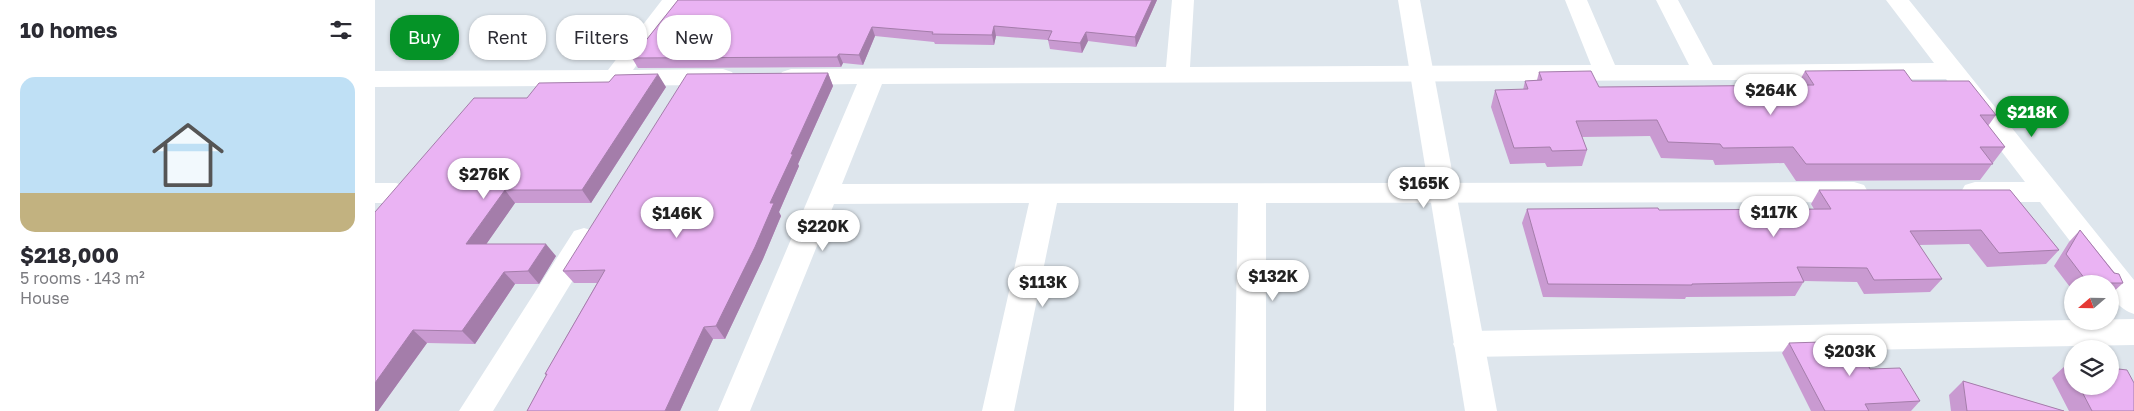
<!DOCTYPE html>
<html lang="en">
<head>
<meta charset="utf-8">
<style>
  body { margin:0; font-family:"Golos Text",sans-serif; background:#f2f2f3; color:#2b2b33; height:100vh; display:flex; flex-direction:column; font-size:19px; white-space:nowrap }
  * { box-sizing:border-box; margin:0 }
  p { font-size:16px; color:#7c7c81 }
  .icon { flex:none; width:28px; height:28px; fill:none; stroke:currentColor; stroke-width:2; stroke-linecap:round; stroke-linejoin:round }
  .map { position:relative; flex:1; overflow:hidden }
  .panel { display:flex; flex-direction:column; background:#fff; width:375px }
  .panel>* { flex:none }
  .hud { position:absolute; left:15px; top:15px; width:475px; height:45px; display:flex; gap:10px }
  .needle { width:32px; rotate:250deg }
  .fabs { position:absolute; left:1689px; top:275px; display:grid; gap:10px }
  .fabs a { display:grid; place-items:center; width:55px; height:55px; border-radius:50%; background:#fff; box-shadow:0 1px 4px #0004; font-size:25px }
  .price { position:absolute; translate:-50% -42px; padding:0 11px; border-radius:18px; background:#fff; color:#222; font-size:16px; line-height:32px; filter:drop-shadow(0 1px 2px #0008) }
  .price::after { content:''; position:absolute; left:50%; top:30px; width:15px; height:11px; margin-left:-8px; background:inherit; clip-path:polygon(0 0,100% 0,50% 100%) }
  .price.current { background:#059327; color:#fff }
  ul { padding:0; list-style:none }
  li { display:grid; align-content:center; gap:10px; height:265px; padding:0 20px }
  li+li { border-top:1px solid #e1e1e2 }
  li span { display:grid; place-items:center; height:155px; border-radius:15px; color:#555 }
  li>.icon { margin-inline-start:auto }
  span .icon { width:90px; height:90px; fill:#fffc; stroke-width:1 }
  li b { font-size:21px }
  h2 { display:flex; justify-content:space-between; align-items:center; height:60px; padding:0 20px; font-size:21px }
  .pill { padding:0 18px; border-radius:20px; background:#fff; box-shadow:0 1px 4px #0004; font-size:18px; line-height:45px }
  .pill.current { background:#059327; color:#fff }
  main { display:flex; flex:1; min-height:0 }
  .map>svg:first-child { display:block }
  .lines { fill:none; stroke-linecap:round; stroke-linejoin:round }
  .minor { fill:#fff; fill-rule:evenodd }
  .tertiary { fill:#fff; fill-rule:evenodd }
  .wall { fill:#c99ad1 }
  .shaded-wall { fill:#a47daa }
  .building { fill:#eab3f3; stroke:#a47daa }
</style>
</head>
<body>
<main>
<section class="panel">
<h2>10 homes<svg class="icon" aria-label="filters" viewBox="0 0 24 24"><path d="M4 7h16M4 17h16"/><circle cx="9" cy="7" r="2"/><circle cx="15" cy="17" r="2"/></svg></h2>
<ul>
<li><span style="background:linear-gradient(#bfe0f5 75%,#c2b280 0)"><svg class="icon" aria-label="home" viewBox="0 0 24 24"><path d="M3 11l9-7 9 7M6 9v11h12V9"/></svg></span><div><b>$218,000</b><p>5 rooms · 143 m²</p><p>House</p></div></li>
</ul>
</section>
<div class="map">
<svg width="1759" height="411" viewBox="0 0 1759 411">
  <rect width="100%" height="100%" fill="#dee6ed"/>
  <g class="lines">
    <path class="minor" d="M287,0H309L258,70L348,69L357,72L360,77L357,82L348,85L0,87V71L233,70Z
      M797,0H819L815,67L1216,65L1190,0H1212L1240,65H1314L1281,0H1303L1338,65L1559,63L1511,0H1534L1759,280V314C1745,309 1735,299 1735,284H1728L1665,202H1600L1590,199L1586,192L1590,185L1600,182H1650L1571,79L507,84L467,184L1479,182L1489,185L1493,192L1489,199L1479,202L891,203V411H859L863,203H682L639,411H607L654,203L459,204L375,411H343L482,84L416,85L407,82L404,77L407,72L416,69L791,67Z
      M0,183H21L31,186L35,193L31,200L21,203H0Z
      M209,228L219,231L223,239L118,411H84L199,231Z
      M1759,319V345L1094,357L1083,353L1078,344L1083,335L1094,331Z"/>
    <path class="tertiary" d="M1023,0H1045L1122,411H1090Z"/>
  </g>
  <path class="wall" d="M303,0H782L761,47L713,41L707,53L675,49L673,40L621,36L619,45L560,44L559,42L500,36L488,65L468,63L466,67L263,68L257,58Z
    M1430,71L1537,81L1621,115L1613,126L1630,147L1605,180L1421,181L1409,163L1340,165L1338,160L1286,158L1275,136L1207,137L1212,150L1207,166L1172,167L1170,163L1135,164L1116,107L1120,90H1148L1150,81L1162,80L1164,72L1224,87L1422,85Z
    M453,73L458,86L423,164L424,166L404,212L406,216L388,259L350,339H338L305,411H152L171,375L170,374L222,283H199L188,271Z
    M234,82L291,87L216,203H140L111,244L181,256L164,284H140L100,344L52,343L3,411H0V212L152,98Z
    M1444,190H1635L1684,250L1671,264L1612,267L1594,244L1544,245L1567,279L1555,292L1489,294L1482,282L1429,281L1420,296L1311,297L1310,299L1168,297L1147,223L1152,209L1284,210L1439,209L1436,204Z
    M1705,230L1748,283L1735,295V284H1698V291L1679,266L1694,242Z
    M1414,343L1495,369L1545,401L1536,411H1436L1407,353Z
    M1692,364H1698V386H1735L1759,411H1694L1677,378Z
    M1588,381L1689,411H1576L1574,395Z"/>
  <path class="shaded-wall" d="M777,0H782L761,47L760,37Z
    M619,26L621,36L619,45L617,35Z
    M497,27L500,36L488,65L484,55Z
    M711,32L713,41L707,53L705,43Z
    M464,54L468,63L466,67L462,57Z
    M453,73L458,86L423,164L424,166L404,212L406,216L388,259L350,339L341,326L395,203L416,154Z
    M283,74L291,87L216,203L207,190Z
    M130,190L140,203L103,256L91,244Z
    M171,244L181,256L164,284L153,271Z
    M129,272L140,284L100,344L87,331Z
    M329,327L338,339L305,411H290Z
    M38,330L52,343L3,411H0V383Z"/>
  <path class="building" d="M303,0H777L760,37L711,32L705,43L673,40L677,31L619,26L617,35L557,34L558,32L497,27L484,55L464,54L462,57L257,58Z
    M1529,70L1537,81H1594L1621,115H1605L1630,147H1605L1618,164H1431L1418,147L1348,148L1345,144L1293,142L1282,120L1201,121L1212,150L1177,151L1175,147L1139,148L1120,90L1153,89L1150,81L1167,80L1164,72L1216,71L1224,87L1439,85L1430,71Z
    M453,73L416,154H418L395,203H399L380,247L341,326L329,327L290,411H152L172,374H170L230,270L188,271L312,74Z
    M283,74L207,190H130L91,244H171L153,271L129,272L87,331L38,330L0,383V212L99,98H152L164,83L234,82L240,75Z
    M1444,190H1635L1684,250L1624,253L1606,230L1535,231L1567,279L1499,280L1492,268L1422,267L1429,282L1317,284V285L1173,284L1152,209L1283,208L1284,210L1456,209Z
    M1705,230L1739,273L1744,274L1748,283H1713L1691,254Z
    M1480,341L1495,369L1525,368L1545,401L1490,404L1494,411H1450L1414,343Z
    M1692,364H1698V374Z
    M1735,368L1752,370L1759,383V411H1717L1704,386H1735Z
    M1588,381L1689,411H1592Z"/>
</svg>
<div class="fabs">
<a><svg class="needle" viewBox="-14 -14 28 28"><path d="M0-13l5 13h-10z" fill="#e53935"/><path d="M0 13l5-13h-10z" fill="#7c7c81"/></svg></a>
<a><svg class="icon" aria-label="layers" viewBox="0 0 24 24"><path d="M12 4l9 5-9 5-9-5zM3 14l9 5 9-5"/></svg></a>
</div>
<b class="price" style="left:1396px;top:116px">$264K</b>
<b class="price current" style="left:1657px;top:138px">$218K</b>
<b class="price" style="left:109px;top:200px">$276K</b>
<b class="price" style="left:1049px;top:209px">$165K</b>
<b class="price" style="left:1399px;top:238px">$117K</b>
<b class="price" style="left:302px;top:239px">$146K</b>
<b class="price" style="left:448px;top:252px">$220K</b>
<b class="price" style="left:898px;top:302px">$132K</b>
<b class="price" style="left:668px;top:308px">$113K</b>
<b class="price" style="left:1475px;top:377px">$203K</b>
<div class="hud">
<a class="pill current">Buy</a>
<a class="pill">Rent</a>
<a class="pill">Filters</a>
<a class="pill">New</a>
</div>
</div>
</main>
</body>
</html>
